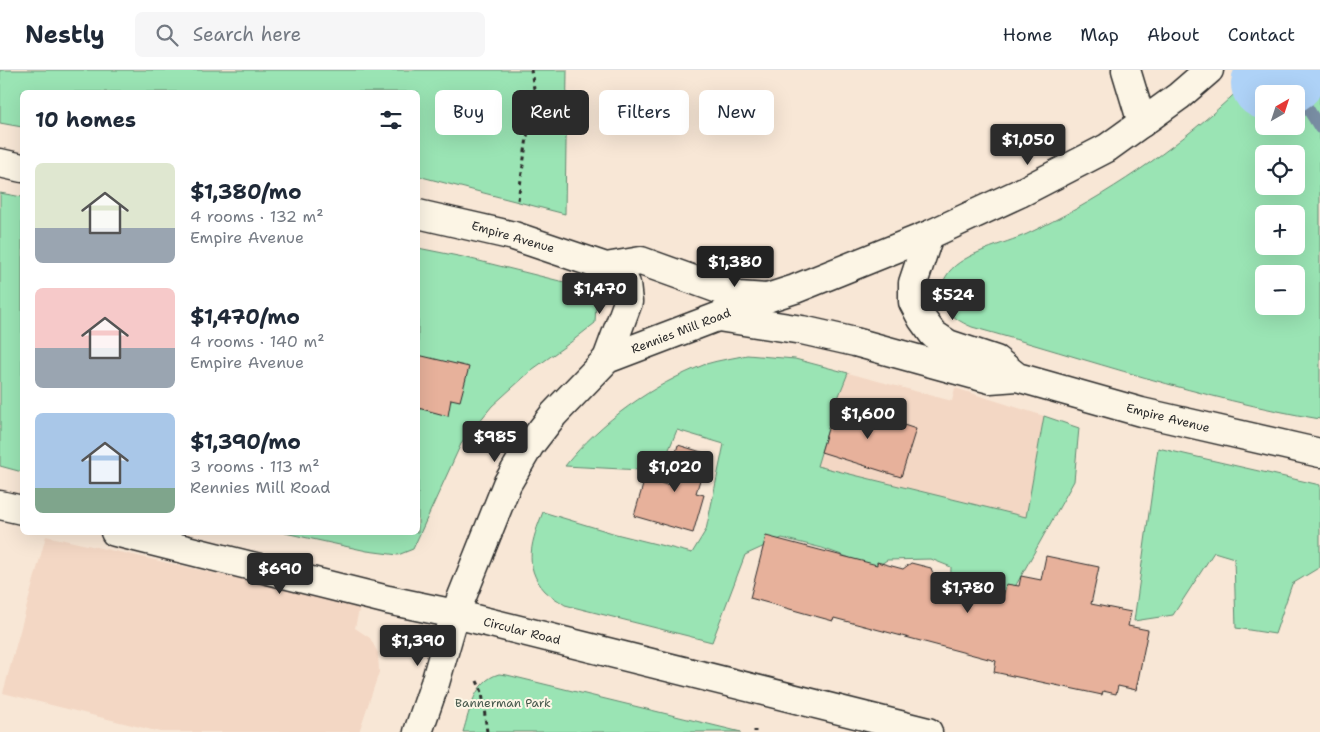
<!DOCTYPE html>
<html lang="en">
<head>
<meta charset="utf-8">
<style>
  body { margin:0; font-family:"Shantell Sans",sans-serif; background:#f6f6f7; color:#1f2937; height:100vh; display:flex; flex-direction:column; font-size:19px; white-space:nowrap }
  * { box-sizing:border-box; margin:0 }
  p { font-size:16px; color:#747a83 }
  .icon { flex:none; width:28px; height:28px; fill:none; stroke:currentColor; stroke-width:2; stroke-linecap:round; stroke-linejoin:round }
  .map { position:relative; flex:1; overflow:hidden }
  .drawer { position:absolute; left:20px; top:20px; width:400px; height:445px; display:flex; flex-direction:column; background:#fff; border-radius:8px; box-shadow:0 5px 20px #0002 }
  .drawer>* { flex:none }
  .guide { position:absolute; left:435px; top:20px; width:475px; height:45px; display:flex; gap:10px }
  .needle { width:32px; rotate:39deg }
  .fabs { position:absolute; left:1255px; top:15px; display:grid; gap:10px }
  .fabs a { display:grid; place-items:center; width:50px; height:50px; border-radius:8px; background:#fff; box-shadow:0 5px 20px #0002; font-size:25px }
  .price { position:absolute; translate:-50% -42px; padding:0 11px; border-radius:5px; background:#2b2b2b; color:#fff; font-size:16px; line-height:32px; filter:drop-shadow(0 1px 2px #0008) }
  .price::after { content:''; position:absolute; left:50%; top:30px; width:15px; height:11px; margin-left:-8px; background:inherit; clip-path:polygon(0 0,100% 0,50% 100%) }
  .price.active { background:#222; color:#fff }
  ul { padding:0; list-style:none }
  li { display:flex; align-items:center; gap:15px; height:125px; padding:0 15px }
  li span { display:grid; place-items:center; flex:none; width:140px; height:100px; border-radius:8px; color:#555 }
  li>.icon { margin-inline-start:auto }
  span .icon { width:60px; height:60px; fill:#fffc; stroke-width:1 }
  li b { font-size:21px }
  h2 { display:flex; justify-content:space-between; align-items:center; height:60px; padding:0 15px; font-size:21px }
  .tag { padding:0 18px; border-radius:8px; background:#fff; box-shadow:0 5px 20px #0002; font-size:18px; line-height:45px }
  .tag.active { background:#2b2b2b; color:#fff }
  header { display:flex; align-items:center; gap:30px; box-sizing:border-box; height:70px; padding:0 25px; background:#fff; border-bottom:1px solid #e0e1e3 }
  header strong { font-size:24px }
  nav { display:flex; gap:28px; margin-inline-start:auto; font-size:18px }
  .search { width:350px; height:45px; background:#f6f6f7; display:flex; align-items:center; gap:12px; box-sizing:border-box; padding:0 18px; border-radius:8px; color:#747a83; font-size:19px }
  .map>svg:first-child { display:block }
  .built { fill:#f3d7c4 }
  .green { fill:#9ae4b4; stroke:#628870; fill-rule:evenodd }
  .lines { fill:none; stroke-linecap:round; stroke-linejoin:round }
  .stream { stroke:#7a8fa5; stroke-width:12 }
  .river { stroke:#aed2f7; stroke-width:72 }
  .building { fill:#e7b19b; stroke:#2b2b2b }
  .minor-casing { stroke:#2b2b2b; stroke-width:31 }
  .tertiary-casing { stroke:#2b2b2b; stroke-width:31 }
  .secondary-casing { stroke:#2b2b2b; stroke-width:31 }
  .path { stroke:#2b2b2b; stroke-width:3; stroke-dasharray:4 4; stroke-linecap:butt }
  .minor { stroke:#fcf5e5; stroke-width:28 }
  .tertiary { stroke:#fcf5e5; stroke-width:28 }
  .secondary { stroke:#fcf5e5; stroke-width:28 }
  .labels { text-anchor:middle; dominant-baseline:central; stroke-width:4; stroke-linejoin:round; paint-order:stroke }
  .street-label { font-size:12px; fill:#2b2b2b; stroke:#fcf5e5 }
  .park-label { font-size:12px; fill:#47594d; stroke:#fcf5e5 }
</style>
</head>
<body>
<header>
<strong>Nestly</strong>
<div class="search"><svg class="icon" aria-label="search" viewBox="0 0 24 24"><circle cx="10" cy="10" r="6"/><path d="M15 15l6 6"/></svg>Search here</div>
<nav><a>Home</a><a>Map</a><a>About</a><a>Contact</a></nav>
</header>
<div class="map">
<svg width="1320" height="662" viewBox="0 0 1320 662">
  <rect width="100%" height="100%" fill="#f8e7d6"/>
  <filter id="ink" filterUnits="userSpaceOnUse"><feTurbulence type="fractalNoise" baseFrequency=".02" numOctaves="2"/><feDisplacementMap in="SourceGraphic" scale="10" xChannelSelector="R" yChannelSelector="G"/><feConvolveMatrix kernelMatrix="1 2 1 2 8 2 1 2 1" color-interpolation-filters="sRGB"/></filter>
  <g filter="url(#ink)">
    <path class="built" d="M848,303L952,331L955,318L1044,346L1026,447L817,396L836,333Z
      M46,466L360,535L355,558L370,568L378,583L379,602L359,662H160L3,623Z"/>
    <path class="green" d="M0,0H567L565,144L418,106V22H22V57L0,53Z
      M1259,0H1320V349C1201,329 1088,289 972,257C948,247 929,229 949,202C964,183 1004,174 1027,164C1044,156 1061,147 1078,138C1144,101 1206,54 1259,0ZM1264,24H1296V56H1264ZM1264,84H1296V116H1264ZM1264,144H1296V176H1264ZM1264,204H1296V236H1264Z
      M0,123L22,127V402L0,396Z
      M418,178L463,187L584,217L596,233L595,253L571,272L533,299L492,336L461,374L413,479L398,485L367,481L285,463L418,462Z
      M747,285L795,289L848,303L836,333L817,396L1026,447L1044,346L1079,358L1074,411L1001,542L950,529L951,497L931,489L887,490L861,507L850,488L822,478L782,468L745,485L712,572L565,535C558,530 550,526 545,521C522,496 532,470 543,442L616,464L692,483L706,460L724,374L677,360L660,401L565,396C601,351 652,315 706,294C719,290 734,288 747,285Z
      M1158,378L1320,415V497L1292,514L1275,564L1236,558L1234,488L1214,482L1173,545L1134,551Z
      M499,604L507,605L741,662H463C470,640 474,611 499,604Z"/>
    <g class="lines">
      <path class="stream" d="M1284,0L1320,58"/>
      <path class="river" d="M1267,14L1289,7"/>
    </g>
    <path class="building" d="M418,285L469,297L460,331L451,329L448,346L418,338Z
      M836,333L916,359L901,407L821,382Z
      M678,375L708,384L696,423L704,425L693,463L634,446L645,408L667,415Z
      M766,466L877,495V492L903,499L911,493L931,498L935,509L1003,528L1006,514L1019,516L1021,506L1041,510L1046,486L1099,497L1091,534L1131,542L1128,556L1148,560L1136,620L1118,616L1116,624L1103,621L1102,625L994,602L996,591L834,548L833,551L750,528Z"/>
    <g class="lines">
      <g class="minor-casing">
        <path id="minor" d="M1126,0L1142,53
          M0,93L22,98
          M418,144L514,166L606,197L626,214L628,232L607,289
          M929,165L913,213V232L922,249L933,264L948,274L996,290L1017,307
          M606,197L641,191L738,226L767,228
          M718,247L802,260L855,272L990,309L1017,307L1141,342L1320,383
          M0,435L22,440
          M115,462L388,530L455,544"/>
      </g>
      <g class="tertiary-casing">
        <path id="tertiary" d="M455,544L928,662"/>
      </g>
      <g class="secondary-casing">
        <path id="secondary" d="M418,662L435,613L455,544L507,414L530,375L554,344L607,289L767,228L795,219L929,165L1020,123L1107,78L1179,26L1209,0"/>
      </g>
      <path class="path" d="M518,130L534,19L531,0
        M477,611L482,622L487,662
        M755,662V660"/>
      <use href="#minor" class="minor"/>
      <use href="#tertiary" class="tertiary"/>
      <use href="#secondary" class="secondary"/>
    </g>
  </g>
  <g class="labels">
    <g class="street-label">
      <text transform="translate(513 167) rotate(16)">Empire Avenue</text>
      <text transform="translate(681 261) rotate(-21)">Rennies Mill Road</text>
      <text transform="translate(1168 348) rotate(14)">Empire Avenue</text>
      <text transform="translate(522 561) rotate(14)">Circular Road</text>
    </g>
    <g class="park-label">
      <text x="503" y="633">Bannerman Park</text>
    </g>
  </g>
</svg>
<div class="fabs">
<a><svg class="needle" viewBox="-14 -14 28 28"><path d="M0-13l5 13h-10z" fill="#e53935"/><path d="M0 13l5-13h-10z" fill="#747a83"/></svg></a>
<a><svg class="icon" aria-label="locate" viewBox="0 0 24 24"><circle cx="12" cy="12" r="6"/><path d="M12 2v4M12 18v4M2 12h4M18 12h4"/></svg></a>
<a>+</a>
<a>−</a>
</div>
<b class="price" style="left:1028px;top:96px">$1,050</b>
<b class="price active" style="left:735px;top:218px">$1,380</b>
<b class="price" style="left:600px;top:245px">$1,470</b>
<b class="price" style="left:953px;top:251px">$524</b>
<b class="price" style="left:868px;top:370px">$1,600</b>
<b class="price" style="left:495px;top:393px">$985</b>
<b class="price" style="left:675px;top:423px">$1,020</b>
<b class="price" style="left:280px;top:525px">$690</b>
<b class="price" style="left:968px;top:544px">$1,780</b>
<b class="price" style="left:418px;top:597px">$1,390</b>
<div class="guide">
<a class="tag">Buy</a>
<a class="tag active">Rent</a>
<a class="tag">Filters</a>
<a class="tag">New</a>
</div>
<section class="drawer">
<h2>10 homes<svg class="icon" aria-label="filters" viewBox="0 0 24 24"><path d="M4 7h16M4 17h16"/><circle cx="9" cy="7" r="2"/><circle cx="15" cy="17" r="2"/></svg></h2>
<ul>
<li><span style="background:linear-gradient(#dfe7d0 65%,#9aa5b1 0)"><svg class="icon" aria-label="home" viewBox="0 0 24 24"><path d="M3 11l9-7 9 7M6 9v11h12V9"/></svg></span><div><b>$1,380/mo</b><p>4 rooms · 132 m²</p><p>Empire Avenue</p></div></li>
<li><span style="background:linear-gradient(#f6c9c9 60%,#9aa5b1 0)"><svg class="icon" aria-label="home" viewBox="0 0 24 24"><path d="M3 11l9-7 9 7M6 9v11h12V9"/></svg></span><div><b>$1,470/mo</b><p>4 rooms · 140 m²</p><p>Empire Avenue</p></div></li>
<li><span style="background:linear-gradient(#a9c7e8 75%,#7fa58c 0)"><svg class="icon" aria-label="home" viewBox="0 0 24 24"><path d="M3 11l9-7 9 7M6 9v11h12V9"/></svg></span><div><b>$1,390/mo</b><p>3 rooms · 113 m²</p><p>Rennies Mill Road</p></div></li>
</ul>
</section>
</div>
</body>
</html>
